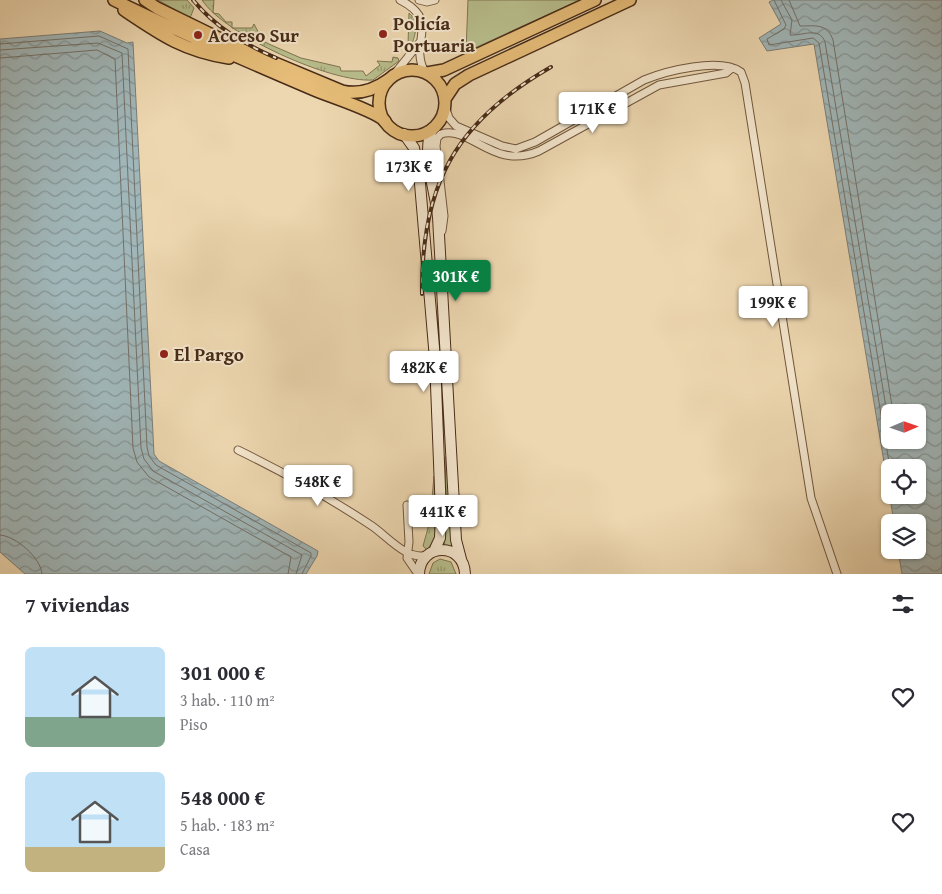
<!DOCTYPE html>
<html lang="es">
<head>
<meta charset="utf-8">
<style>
  body { margin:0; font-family:"Gentium Book Plus",serif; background:#f7f7f7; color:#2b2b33; height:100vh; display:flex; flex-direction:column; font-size:19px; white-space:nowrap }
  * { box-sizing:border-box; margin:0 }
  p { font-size:16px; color:#7c7c81 }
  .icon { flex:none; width:28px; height:28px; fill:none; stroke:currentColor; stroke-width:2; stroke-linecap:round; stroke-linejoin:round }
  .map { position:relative; height:574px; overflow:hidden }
  .side { display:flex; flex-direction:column; background:#fff; flex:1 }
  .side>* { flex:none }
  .needle { width:32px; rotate:88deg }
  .tools { position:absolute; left:881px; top:404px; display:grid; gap:10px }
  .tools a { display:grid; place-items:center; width:45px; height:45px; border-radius:8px; background:#fff; box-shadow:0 1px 4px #0004; font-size:25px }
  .price { position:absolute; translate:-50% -42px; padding:0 11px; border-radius:5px; background:#fff; color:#222; font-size:16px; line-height:32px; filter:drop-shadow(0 1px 2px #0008) }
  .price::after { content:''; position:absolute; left:50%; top:30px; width:15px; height:11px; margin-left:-8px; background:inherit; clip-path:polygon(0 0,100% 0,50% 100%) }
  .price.active { background:#0b8043; color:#fff }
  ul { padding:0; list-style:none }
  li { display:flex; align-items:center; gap:15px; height:125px; padding:0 25px }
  li span { display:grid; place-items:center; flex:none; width:140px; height:100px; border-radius:8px; color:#555 }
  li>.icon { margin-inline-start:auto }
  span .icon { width:60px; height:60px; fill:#fffc; stroke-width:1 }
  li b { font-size:21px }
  h2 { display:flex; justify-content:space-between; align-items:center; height:60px; padding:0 25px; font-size:21px }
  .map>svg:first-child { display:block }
  .grass { fill:url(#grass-tufts); stroke:#807452 }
  .green { fill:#b8be8c; stroke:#807452 }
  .water { fill:url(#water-waves); stroke:#7c7e78; fill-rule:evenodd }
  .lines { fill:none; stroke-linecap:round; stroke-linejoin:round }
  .shore { stroke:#747068; stroke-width:1 }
  .minor-casing { stroke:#70563d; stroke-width:9 }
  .secondary-casing { stroke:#472b17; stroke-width:12 }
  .primary-casing { stroke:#472b17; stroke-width:14 }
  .trunk-casing { stroke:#472b17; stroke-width:14 }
  .minor { stroke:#f3e5cc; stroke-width:7 }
  .secondary { stroke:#f3e5cc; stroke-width:10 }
  .primary { stroke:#e6bc78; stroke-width:11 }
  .trunk { stroke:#e6bc78; stroke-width:11 }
  .rail-casing { stroke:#472b17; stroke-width:4 }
  .rail { stroke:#f3e5cc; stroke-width:2; stroke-dasharray:5.5; stroke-linecap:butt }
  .poi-dot { fill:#8f2418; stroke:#f3e5cc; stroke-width:2 }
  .labels { text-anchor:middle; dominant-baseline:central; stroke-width:4; stroke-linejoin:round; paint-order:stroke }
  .poi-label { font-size:19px; font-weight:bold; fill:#472b17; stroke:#f3e5cc; text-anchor:start }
</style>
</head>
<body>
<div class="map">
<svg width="942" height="574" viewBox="0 0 942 574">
  <defs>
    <pattern id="grass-tufts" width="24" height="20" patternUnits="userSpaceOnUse" patternTransform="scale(1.25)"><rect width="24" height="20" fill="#b8be8c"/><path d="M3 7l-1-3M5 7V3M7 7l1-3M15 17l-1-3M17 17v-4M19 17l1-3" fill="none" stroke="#979b71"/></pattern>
    <pattern id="water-waves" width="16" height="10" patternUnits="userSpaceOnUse" patternTransform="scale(1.25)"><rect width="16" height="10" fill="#a0b6b8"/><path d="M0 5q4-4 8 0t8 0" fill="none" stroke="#849495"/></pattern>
  </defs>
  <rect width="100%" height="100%" fill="#edd7b0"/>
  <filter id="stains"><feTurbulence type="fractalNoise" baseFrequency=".004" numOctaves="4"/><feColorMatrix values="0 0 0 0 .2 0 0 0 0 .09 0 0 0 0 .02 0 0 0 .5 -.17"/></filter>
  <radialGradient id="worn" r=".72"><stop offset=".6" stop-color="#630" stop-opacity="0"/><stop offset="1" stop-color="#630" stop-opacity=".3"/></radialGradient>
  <path class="grass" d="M158,0H187L194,8L190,18Z
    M202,0H214L213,13L219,14L226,22H232V28H252L254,24L263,41L271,45L301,58L340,67L341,71H363L366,76L380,65L377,61L392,62L393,57L398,58L399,61L373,80C331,83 225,35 202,0Z
    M409,13C419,22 416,32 412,44L408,45Z
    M445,457H447L452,548L444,546L447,519Z
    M434,476L435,533L434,540L427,550L423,546L430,521Z
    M440,559L451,562L456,574H429L433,563Z"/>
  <path class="green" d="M468,0H580L466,52Z"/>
  <path class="water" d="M773,0H942V574H902L898,550H918V522H894L814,44L767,51L759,38L781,24L769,2ZM890,412H918V440H890ZM890,468H918V495H890Z
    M100,31L127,43L133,42L154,454L159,461L318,551L317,556L306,574H25L0,552V39Z"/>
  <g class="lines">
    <path class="shore" d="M774,0L786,25L784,29L767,39L769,45L813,38L819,43L890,468
      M781,0L792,20L790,35C803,36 819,26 825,42L890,431
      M789,0L800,26C815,26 827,23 833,40L893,412
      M0,44L99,36L128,49L147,447L149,456L156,465L311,553V556L302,574
      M0,50L98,43L122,53L141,448L144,459L153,471L302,555L296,574
      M0,58L97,50L115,59L133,448L137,462L149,477L291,557L288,574
      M0,535C16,536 41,558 42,574"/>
    <g class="minor-casing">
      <path id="minor" d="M400,0C442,21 408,42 425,72
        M419,0L427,2L435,0
        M392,77L420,42
        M445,106L449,118L456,126L502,146L516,149L535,142L644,80C666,71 720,57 741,72L745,83L811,498L837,574
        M442,231L444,216L436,146L437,138L441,134C471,125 493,171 539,151L659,85L726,73L732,68
        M238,450C283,472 330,498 372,526C388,537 407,561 427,555
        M407,505L409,542L407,558L418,574"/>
    </g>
    <g class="secondary-casing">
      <path id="secondary" d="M433,128C420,150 436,192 438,217C444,325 451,433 456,540L461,559
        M404,134L414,148L419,172L435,359L441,514L440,538L434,551
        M419,574C420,542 464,542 465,574"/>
    </g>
    <g class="primary-casing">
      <path id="primary" d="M379 103a33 33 0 1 1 66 0a33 33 0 1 1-66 0Z
        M427,73L444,70L595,0
        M445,99L455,84L469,75L630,0"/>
    </g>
    <g class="trunk-casing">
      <path id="trunk" d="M114,0C179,32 246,61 312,89C330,97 374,110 385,121
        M145,0L157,8L239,48L342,91C359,95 374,90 388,80
        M124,10C161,35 184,51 229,58"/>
    </g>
    <use href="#minor" class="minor"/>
    <use href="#secondary" class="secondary"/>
    <use href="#primary" class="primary"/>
    <use href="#trunk" class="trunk"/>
    <g class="rail-casing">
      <path id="rail" d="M193,0C215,27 244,44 276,58
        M422,294C421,185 455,122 551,67"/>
    </g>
    <use href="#rail" class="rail"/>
  </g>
  <g class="poi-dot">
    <circle cx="383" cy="34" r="5"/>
    <circle cx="198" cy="35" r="5"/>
    <circle cx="164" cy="354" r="5"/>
  </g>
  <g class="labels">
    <g class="poi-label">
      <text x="393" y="23">Policía<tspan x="393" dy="22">Portuaria</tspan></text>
      <text x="208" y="35">Acceso Sur</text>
      <text x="174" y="354">El Pargo</text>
    </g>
  </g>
  <rect width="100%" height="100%" filter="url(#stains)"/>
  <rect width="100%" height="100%" fill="url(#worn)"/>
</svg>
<div class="tools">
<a><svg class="needle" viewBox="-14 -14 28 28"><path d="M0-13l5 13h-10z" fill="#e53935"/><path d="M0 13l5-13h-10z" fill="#7c7c81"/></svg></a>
<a><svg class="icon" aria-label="locate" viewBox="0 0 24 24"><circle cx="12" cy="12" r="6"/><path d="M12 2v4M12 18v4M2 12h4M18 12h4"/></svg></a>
<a><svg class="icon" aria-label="layers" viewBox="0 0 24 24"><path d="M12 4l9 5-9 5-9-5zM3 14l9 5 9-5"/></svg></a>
</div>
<b class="price" style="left:593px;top:134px">171K €</b>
<b class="price" style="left:409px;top:192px">173K €</b>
<b class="price active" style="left:456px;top:302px">301K €</b>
<b class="price" style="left:773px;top:328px">199K €</b>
<b class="price" style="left:424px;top:393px">482K €</b>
<b class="price" style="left:318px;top:507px">548K €</b>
<b class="price" style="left:443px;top:537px">441K €</b>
</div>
<section class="side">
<h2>7 viviendas<svg class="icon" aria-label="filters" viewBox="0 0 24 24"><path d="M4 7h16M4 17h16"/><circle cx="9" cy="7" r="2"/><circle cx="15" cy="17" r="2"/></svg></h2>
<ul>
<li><span style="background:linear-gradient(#bfe0f5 70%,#7fa58c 0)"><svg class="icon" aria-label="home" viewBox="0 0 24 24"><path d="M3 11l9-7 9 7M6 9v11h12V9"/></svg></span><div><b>301 000 €</b><p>3 hab. · 110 m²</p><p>Piso</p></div><svg class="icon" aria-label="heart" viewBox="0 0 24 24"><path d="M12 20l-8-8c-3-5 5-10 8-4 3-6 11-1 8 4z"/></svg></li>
<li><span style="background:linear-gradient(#bfe0f5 75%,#c2b280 0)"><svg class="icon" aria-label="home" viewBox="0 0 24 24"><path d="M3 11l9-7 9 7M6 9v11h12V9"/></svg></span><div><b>548 000 €</b><p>5 hab. · 183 m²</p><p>Casa</p></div><svg class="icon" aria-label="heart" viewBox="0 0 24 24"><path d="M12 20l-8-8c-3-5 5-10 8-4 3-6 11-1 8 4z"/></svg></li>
</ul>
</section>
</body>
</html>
